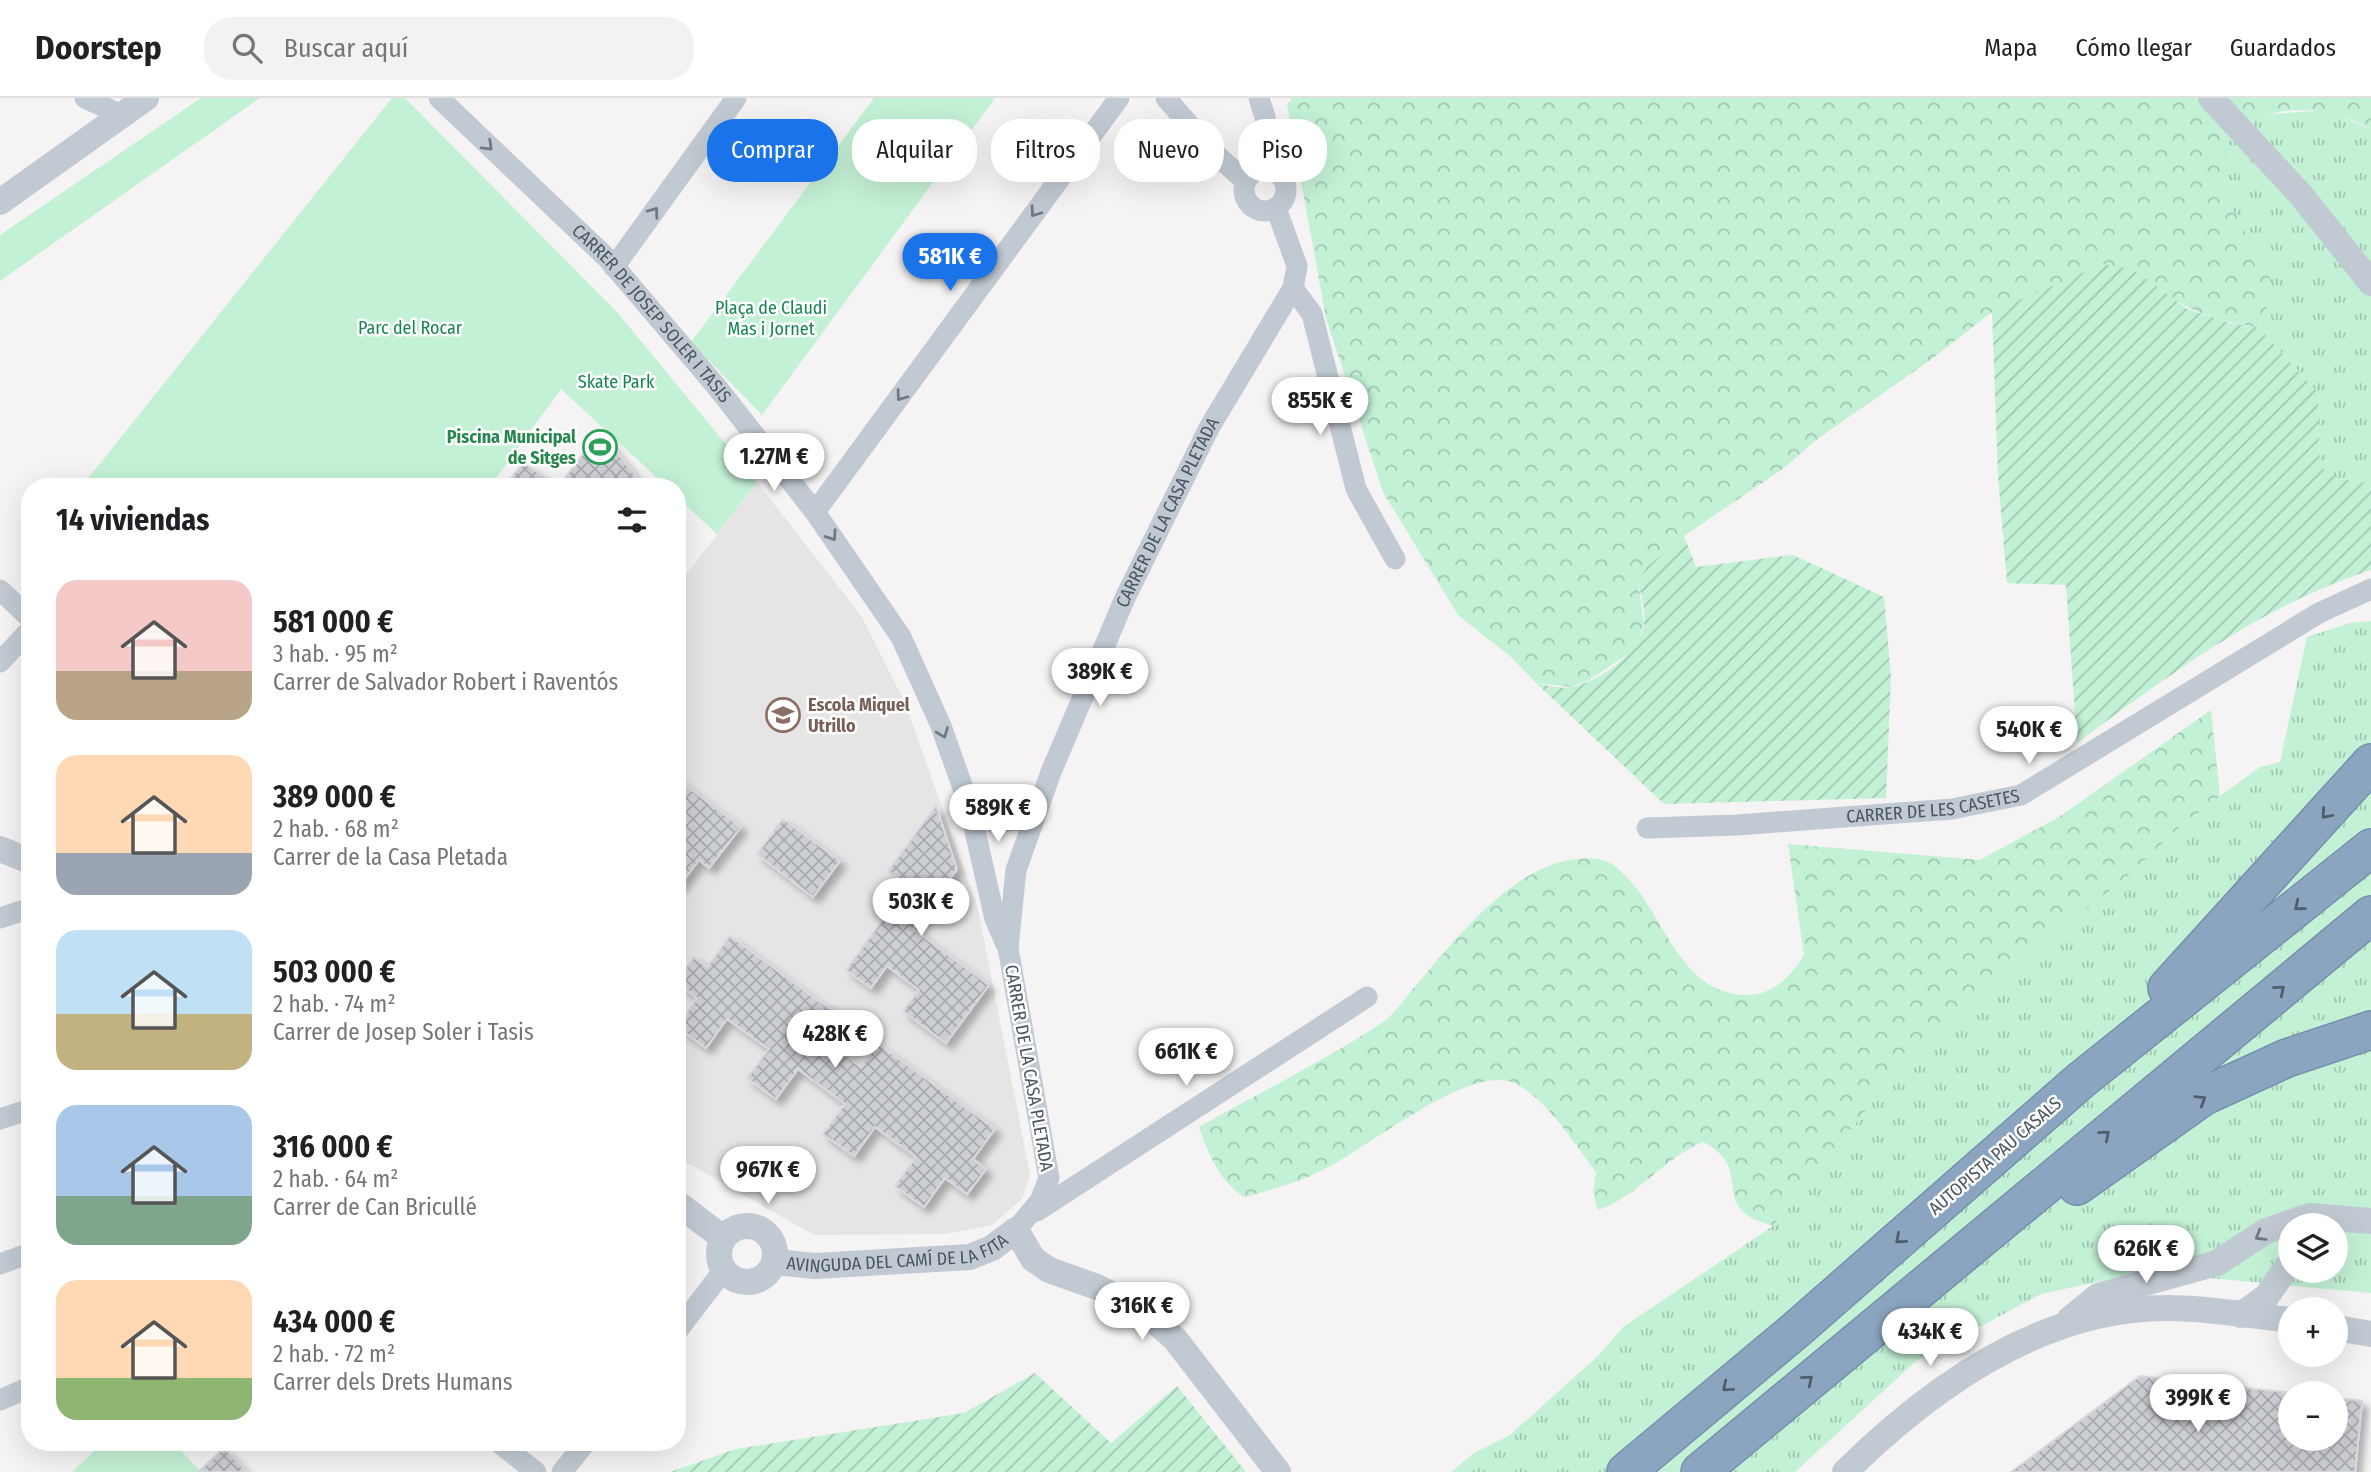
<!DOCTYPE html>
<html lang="es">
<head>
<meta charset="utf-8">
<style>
  body { margin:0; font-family:"Fira Sans Condensed",sans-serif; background:#f2f2f2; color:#202124; height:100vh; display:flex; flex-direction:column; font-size:26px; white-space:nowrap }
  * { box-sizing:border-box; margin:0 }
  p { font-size:23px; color:#757577 }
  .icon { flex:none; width:38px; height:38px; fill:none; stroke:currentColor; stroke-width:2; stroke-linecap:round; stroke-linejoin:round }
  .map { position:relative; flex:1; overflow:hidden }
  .drawer { position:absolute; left:21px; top:380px; width:665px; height:973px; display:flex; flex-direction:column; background:#fff; border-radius:28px; box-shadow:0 7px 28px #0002 }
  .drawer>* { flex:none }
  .top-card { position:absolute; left:707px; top:21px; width:665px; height:63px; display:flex; gap:14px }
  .fabs { position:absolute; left:2278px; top:1115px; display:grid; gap:14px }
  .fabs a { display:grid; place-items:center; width:70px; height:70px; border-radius:50%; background:#fff; box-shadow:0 7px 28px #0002; font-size:35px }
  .price { position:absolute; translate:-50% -60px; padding:0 16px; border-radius:24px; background:#fff; color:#222; font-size:23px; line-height:46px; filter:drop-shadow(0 2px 4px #0008) }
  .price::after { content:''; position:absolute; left:50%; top:42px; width:21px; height:16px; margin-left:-10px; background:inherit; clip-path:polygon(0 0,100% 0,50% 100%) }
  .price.active { background:#1a73e8; color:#fff }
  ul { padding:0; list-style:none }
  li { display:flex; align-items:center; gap:21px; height:175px; padding:0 35px }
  li span { display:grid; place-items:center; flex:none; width:196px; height:140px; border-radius:21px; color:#555 }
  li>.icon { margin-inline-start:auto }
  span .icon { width:84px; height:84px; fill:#fffc; stroke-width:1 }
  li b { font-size:30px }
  h2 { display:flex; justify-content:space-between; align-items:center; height:84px; padding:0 35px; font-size:30px }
  .chip { padding:0 24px; border-radius:28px; background:#fff; box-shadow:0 7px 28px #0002; font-size:24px; line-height:63px }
  .chip.active { background:#1a73e8; color:#fff }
  header { display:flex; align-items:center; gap:42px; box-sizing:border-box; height:98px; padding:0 35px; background:#fff; border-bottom:2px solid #e0e0e0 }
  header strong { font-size:33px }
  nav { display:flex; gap:38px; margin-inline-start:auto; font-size:24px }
  .search { width:490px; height:63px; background:#f2f2f2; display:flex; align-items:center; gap:18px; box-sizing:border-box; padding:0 24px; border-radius:28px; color:#757577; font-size:26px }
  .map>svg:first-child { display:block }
  .education { fill:#e6e4e5 }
  .grass { fill:url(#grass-tufts); fill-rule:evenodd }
  .forest { fill:url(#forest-crowns) }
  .park { fill:#c3f1d5 }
  .garden { fill:url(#garden-furrows) }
  .building { fill:url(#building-cross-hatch); stroke:#d7d9de; stroke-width:2; filter:url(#shadow) }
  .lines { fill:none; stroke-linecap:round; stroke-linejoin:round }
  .motorway-casing { stroke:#7690ad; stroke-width:40 }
  .minor { stroke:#c1cad2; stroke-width:21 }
  .tertiary { stroke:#c1cad2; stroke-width:26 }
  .motorway { stroke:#8ba5c1; stroke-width:37 }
  .oneway { stroke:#6e7983 }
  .oneway2 { stroke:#505e6b }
  .labels { text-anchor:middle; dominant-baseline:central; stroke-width:5; stroke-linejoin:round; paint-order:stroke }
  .park-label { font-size:18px; fill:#17864f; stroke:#fff }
  .street-label { font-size:18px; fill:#4a5661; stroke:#fff }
  .leisure-label { font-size:18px; font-weight:bold; fill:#27864d; stroke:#fff; text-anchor:end }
  .education-label { font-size:18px; font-weight:bold; fill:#785e54; stroke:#fff; text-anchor:start }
</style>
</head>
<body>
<header>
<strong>Doorstep</strong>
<div class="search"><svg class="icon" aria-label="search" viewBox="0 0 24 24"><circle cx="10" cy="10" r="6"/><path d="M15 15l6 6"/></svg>Buscar aquí</div>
<nav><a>Mapa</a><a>Cómo llegar</a><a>Guardados</a></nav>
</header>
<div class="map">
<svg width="2371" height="1374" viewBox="0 0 2371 1374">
  <defs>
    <pattern id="grass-tufts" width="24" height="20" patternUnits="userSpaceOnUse" patternTransform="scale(1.75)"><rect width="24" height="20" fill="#c3f1d5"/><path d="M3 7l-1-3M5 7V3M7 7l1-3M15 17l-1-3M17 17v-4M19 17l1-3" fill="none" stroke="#a0c6b0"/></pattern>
    <pattern id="forest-crowns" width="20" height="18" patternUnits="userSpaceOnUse" patternTransform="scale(1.75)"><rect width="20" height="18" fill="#c3f1d5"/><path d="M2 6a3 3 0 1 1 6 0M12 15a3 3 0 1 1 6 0" fill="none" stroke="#a0c6b0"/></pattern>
    <pattern id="garden-furrows" width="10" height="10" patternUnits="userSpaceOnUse" patternTransform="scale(1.75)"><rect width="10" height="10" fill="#c3f1d5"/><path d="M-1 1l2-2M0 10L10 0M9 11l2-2" fill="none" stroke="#a0c6b0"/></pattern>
    <pattern id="building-cross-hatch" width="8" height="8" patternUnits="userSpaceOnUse" patternTransform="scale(1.75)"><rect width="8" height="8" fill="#cdcfd5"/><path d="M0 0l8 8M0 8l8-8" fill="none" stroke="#a8abb0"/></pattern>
    <filter id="shadow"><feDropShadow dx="6" dy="6" stdDeviation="3.5" flood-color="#0004"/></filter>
  </defs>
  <rect width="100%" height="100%" fill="#f5f3f3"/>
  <path class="education" d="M757,384L862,519L905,605L978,811L1030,1077L1022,1101L992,1127L945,1136L814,1137L677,1059V489Z"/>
  <path class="grass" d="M2329,12L2371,32V386L2337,380L2320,370L2318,295L2258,229C2284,173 2241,145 2225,98C2219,80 2223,62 2228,44L2257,20L2272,16Z
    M2371,523V1195L2143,1174L2041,1196L1916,1263L1795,1374H1451L1474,1355L1510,1337L1599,1257L1623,1229L1773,1128L1892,980L1956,914L2128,778L2179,730L2220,698L2260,669L2280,664L2307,539L2350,525ZM2291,1127H2336V1172H2291Z"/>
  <path class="forest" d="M1292,0H2371V32C2341,12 2293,5 2259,20C2248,25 2237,36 2228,44L2222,78L2225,97L2271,182L2267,210L2258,229C2224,224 2196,217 2168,197L1992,214L1929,263L1816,342L1784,370L1684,438L1638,484L1644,525L1639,541L1628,556L1589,582L1572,589L1536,585L1511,559L1458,517L1383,394L1326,220L1287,7Z
    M2211,612L2220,698L2179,730L2128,778L1956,914L1892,980L1773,1128C1765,1125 1753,1122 1747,1117C1720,1098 1748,1066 1703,1044C1664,1060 1637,1099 1598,1112L1593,1095L1596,1074C1575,1047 1546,999 1514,985C1469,965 1364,1053 1321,1073C1296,1085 1271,1092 1245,1099C1220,1085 1208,1055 1199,1029C1260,994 1325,963 1383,924C1396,915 1407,897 1418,885C1457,840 1514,766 1578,761C1592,760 1606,760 1617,770C1664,808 1676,897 1747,897C1773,897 1791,878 1804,857L1788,746L1980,762L2059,719Z"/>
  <path class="park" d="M201,0H260L0,183V137Z
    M392,0H405L617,214L757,384L717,436L677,399V388H666L561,291L490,388H82Z
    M874,0H995L762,317L691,244Z
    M104,1344H173L201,1374H72Z"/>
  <path class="garden" d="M2103,166L2133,171L2187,211L2230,225L2258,229L2318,295L2320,369L2337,380L2371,386V472C2262,507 2168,578 2077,645L2066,487L2007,485L1998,379L1992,214Z
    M1684,438L1696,469L1793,457L1884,499L1891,579L1886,700L1664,706L1536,585C1548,588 1561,591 1573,589C1601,582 1638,556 1644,527C1646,512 1641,497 1638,484L1647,469Z
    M1035,1275L1111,1345L1177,1288L1246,1374H670L736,1351L964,1315Z"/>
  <path class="building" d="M600,333L644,388H505L523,365L559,388Z
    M677,681L741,729L709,770L699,762L677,791Z
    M936,708L957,771L913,831L989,887L946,945L903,913L919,892L887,868L871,890L846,872L908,787L888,773Z
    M783,721L840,763L813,799L757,756Z
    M730,838L846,923L830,946L861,969L878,946L995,1031L973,1061L986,1071L967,1096L945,1080L924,1109L895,1088L916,1059L875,1029L854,1058L823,1036L845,1006L798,971L776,1001L747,980L769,951L727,921L706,950L677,929L697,900L677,885V881L694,859L707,869Z
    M2140,1278L2291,1295V1340H2336V1300L2362,1303L2355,1374H2011Z
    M224,1350L247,1374H198Z"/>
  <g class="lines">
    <g class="motorway-casing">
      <path id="motorway" d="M2167,890L2371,665
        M2077,1088L2204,998L2287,960L2371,932
        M1626,1374L1797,1231L2080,983L2371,750
        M1700,1374L2371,817"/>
    </g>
    <g class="minor">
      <path d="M85,0L123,18"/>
      <path id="s1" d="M439,0L608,161L716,288L815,414L901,539L941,628L969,707L995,821L1006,846"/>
      <path d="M1166,0L1210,51L1245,83"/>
      <path d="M1259,0L1265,19L1268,71"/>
      <circle cx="1265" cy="92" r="21"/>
      <path d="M614,169L736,0"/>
      <path d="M1293,190L1312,216L1356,391L1395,461"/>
      <path d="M815,414L1119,0"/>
      <path d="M0,492L30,520"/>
      <path d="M0,564L30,532"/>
      <path d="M971,712L995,724L1034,721"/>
      <path id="s2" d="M1647,730L1737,727L1952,711L2021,697L2319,515L2371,491"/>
      <path d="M0,820L30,810"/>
      <path d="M0,1021L30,1011"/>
      <path d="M1037,1113L1367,899"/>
      <path id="s3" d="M1016,1132L1040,1103L1049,1080L1008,850L1016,772L1051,674L1125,500L1209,330L1293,190L1297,168L1276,110"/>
      <path d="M0,1166L30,1155"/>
      <path d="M677,1233L717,1181L727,1177"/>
      <path d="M0,1302L30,1289"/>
      <path d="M498,1344L536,1374"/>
      <path d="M562,1374L586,1344"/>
    </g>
    <g class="tertiary">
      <path d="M2211,0L2301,97L2371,185"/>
      <path d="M0,104L146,0"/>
      <path d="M0,751L30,763"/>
      <path d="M677,1105L723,1140"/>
      <circle cx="747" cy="1156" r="28"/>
      <path id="s4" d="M775,1164L815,1168L970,1159L992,1150L1016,1132L1033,1161L1049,1172L1097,1189L1142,1212L1175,1241L1278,1374"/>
      <path d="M2241,1217L2267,1198L2291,1163"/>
      <path d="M2070,1221L2098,1198L2217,1165L2266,1133L2310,1118L2371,1123"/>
      <path d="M2336,1230L2371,1236"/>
      <path d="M1845,1374C1931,1289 2042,1209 2169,1210C2209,1210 2251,1218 2291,1222"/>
    </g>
    <use href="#motorway" class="motorway"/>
  </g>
  <defs><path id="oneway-chevron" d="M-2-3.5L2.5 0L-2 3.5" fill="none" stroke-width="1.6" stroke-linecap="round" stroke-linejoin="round" transform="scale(1.75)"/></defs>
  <g class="oneway">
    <use href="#oneway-chevron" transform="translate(488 48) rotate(44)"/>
    <use href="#oneway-chevron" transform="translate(654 114) rotate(-54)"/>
    <use href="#oneway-chevron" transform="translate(1035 114) rotate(126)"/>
    <use href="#oneway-chevron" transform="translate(901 298) rotate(126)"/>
    <use href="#oneway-chevron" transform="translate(832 438) rotate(56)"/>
    <use href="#oneway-chevron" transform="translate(943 635) rotate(69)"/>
    <use href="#oneway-chevron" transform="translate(2260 1138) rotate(149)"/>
  </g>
  <g class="oneway2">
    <use href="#oneway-chevron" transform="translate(2326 716) rotate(131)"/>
    <use href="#oneway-chevron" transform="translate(2299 808) rotate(141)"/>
    <use href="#oneway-chevron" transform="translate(2280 892) rotate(-40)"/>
    <use href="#oneway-chevron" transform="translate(2201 1002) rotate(-32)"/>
    <use href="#oneway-chevron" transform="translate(2105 1037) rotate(-40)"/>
    <use href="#oneway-chevron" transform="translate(1900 1141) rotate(139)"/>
    <use href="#oneway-chevron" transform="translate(1808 1282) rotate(-40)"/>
    <use href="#oneway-chevron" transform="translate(1727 1289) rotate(140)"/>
  </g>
  <defs>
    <g id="stadium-ring" transform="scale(1.75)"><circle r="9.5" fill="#fff" stroke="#2e9e5b" stroke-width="1.5"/><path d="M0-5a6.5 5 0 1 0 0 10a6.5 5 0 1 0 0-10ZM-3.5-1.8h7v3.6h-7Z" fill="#2e9e5b"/></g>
    <g id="school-ring" transform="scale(1.75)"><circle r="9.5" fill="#fff" stroke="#8d6e63" stroke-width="1.5"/><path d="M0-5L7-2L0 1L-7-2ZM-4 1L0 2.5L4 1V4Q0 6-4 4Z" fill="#8d6e63"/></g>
  </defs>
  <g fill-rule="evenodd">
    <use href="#stadium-ring" x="600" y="349"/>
    <use href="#school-ring" x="783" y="617"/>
  </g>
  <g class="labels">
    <g class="park-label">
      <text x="771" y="210">Plaça de Claudi<tspan x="771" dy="21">Mas i Jornet</tspan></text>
      <text x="410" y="230">Parc del Rocar</text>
      <text x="616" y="284">Skate Park</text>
    </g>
    <g class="street-label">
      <text stroke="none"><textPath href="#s1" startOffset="303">CARRER DE JOSEP SOLER I TASIS</textPath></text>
      <text stroke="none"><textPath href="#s3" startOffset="763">CARRER DE LA CASA PLETADA</textPath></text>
      <text stroke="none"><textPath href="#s2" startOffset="287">CARRER DE LES CASETES</textPath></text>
      <text transform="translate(1029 970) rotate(80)">CARRER DE LA CASA PLETADA</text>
      <text transform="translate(1995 1058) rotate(-41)">AUTOPISTA PAU CASALS</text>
      <text stroke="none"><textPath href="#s4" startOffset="124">AVINGUDA DEL CAMÍ DE LA FITA</textPath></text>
    </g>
    <g class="leisure-label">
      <text x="576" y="339">Piscina Municipal<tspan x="576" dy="21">de Sitges</tspan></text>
    </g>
    <g class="education-label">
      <text x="808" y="607">Escola Miquel<tspan x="808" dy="21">Utrillo</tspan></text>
    </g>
  </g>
</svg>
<div class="fabs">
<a><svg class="icon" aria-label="layers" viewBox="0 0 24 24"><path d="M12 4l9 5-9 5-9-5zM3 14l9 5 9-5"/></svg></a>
<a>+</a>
<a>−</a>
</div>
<b class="price active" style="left:950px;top:195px">581K €</b>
<b class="price" style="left:1320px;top:339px">855K €</b>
<b class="price" style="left:774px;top:395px">1.27M €</b>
<b class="price" style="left:1100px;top:610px">389K €</b>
<b class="price" style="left:2029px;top:668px">540K €</b>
<b class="price" style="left:998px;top:746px">589K €</b>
<b class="price" style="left:921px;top:840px">503K €</b>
<b class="price" style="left:835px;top:972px">428K €</b>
<b class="price" style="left:1186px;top:990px">661K €</b>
<b class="price" style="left:768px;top:1108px">967K €</b>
<b class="price" style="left:2146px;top:1187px">626K €</b>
<b class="price" style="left:1142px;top:1244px">316K €</b>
<b class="price" style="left:1930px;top:1270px">434K €</b>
<b class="price" style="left:2198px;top:1336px">399K €</b>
<div class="top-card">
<a class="chip active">Comprar</a>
<a class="chip">Alquilar</a>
<a class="chip">Filtros</a>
<a class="chip">Nuevo</a>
<a class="chip">Piso</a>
</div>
<section class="drawer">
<h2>14 viviendas<svg class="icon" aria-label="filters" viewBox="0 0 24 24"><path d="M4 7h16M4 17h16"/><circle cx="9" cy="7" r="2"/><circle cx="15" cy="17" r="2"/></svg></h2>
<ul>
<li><span style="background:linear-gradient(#f6c9c9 65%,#b9a48a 0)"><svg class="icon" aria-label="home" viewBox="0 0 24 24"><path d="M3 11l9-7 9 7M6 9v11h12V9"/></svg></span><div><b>581 000 €</b><p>3 hab. · 95 m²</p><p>Carrer de Salvador Robert i Raventós</p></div></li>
<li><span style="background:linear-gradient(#ffd9b3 70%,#9aa5b1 0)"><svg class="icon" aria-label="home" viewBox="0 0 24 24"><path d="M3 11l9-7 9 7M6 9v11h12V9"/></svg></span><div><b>389 000 €</b><p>2 hab. · 68 m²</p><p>Carrer de la Casa Pletada</p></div></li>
<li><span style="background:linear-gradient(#bfe0f5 60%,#c2b280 0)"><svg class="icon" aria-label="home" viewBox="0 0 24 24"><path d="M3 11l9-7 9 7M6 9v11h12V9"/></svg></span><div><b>503 000 €</b><p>2 hab. · 74 m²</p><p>Carrer de Josep Soler i Tasis</p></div></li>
<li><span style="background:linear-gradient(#a9c7e8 65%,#7fa58c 0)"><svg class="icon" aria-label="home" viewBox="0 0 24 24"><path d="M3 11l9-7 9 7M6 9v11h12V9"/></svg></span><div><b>316 000 €</b><p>2 hab. · 64 m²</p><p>Carrer de Can Bricullé</p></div></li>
<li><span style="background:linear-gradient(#ffd9b3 70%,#8fb573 0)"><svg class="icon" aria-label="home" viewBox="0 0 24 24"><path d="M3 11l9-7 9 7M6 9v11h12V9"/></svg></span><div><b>434 000 €</b><p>2 hab. · 72 m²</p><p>Carrer dels Drets Humans</p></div></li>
</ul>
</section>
</div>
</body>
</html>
